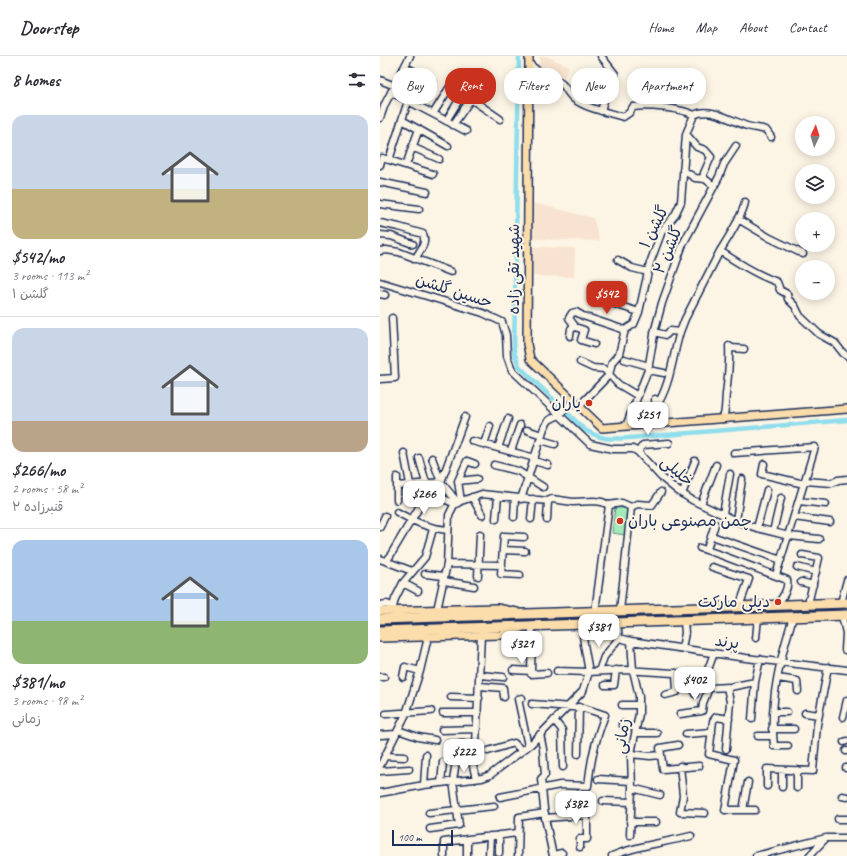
<!DOCTYPE html>
<html lang="en">
<head>
<meta charset="utf-8">
<style>
  body { margin:0; font-family:Caveat,"Playpen Sans Arabic",sans-serif; background:#f7f7f7; color:#2b2b33; height:100vh; display:flex; flex-direction:column; font-size:15px; white-space:nowrap }
  * { box-sizing:border-box; margin:0 }
  p { font-size:13px; color:#7c7c81 }
  .icon { flex:none; width:22px; height:22px; fill:none; stroke:currentColor; stroke-width:2; stroke-linecap:round; stroke-linejoin:round }
  .map { position:relative; flex:1; overflow:hidden }
  .panel { display:flex; flex-direction:column; background:#fff; width:380px }
  .panel>* { flex:none }
  .top-card { position:absolute; left:12px; top:12px; width:380px; height:36px; display:flex; gap:8px }
  .needle { width:26px; rotate:4deg }
  .tools { position:absolute; left:415px; top:60px; display:grid; gap:8px }
  .tools a { display:grid; place-items:center; width:40px; height:40px; border-radius:50%; background:#fff; box-shadow:0 2px 10px #0003; font-size:20px }
  .scale { position:absolute; left:12px; bottom:10px; width:61px; box-sizing:border-box; padding-left:4px; border:2px solid #1b2f5e; border-top:0; font-size:11px; line-height:14px; white-space:nowrap; color:#1b2f5e; -webkit-text-stroke:3px #fcf5e5; paint-order:stroke }
  .price { position:absolute; translate:-50% -34px; padding:0 9px; border-radius:8px; background:#fff; color:#222; font-size:13px; line-height:26px; filter:drop-shadow(0 1px 2px #0008) }
  .price::after { content:''; position:absolute; left:50%; top:24px; width:12px; height:9px; margin-left:-6px; background:inherit; clip-path:polygon(0 0,100% 0,50% 100%) }
  .price.selected { background:#c8321e; color:#fff }
  ul { padding:0; list-style:none }
  li { display:grid; align-content:center; gap:8px; height:212px; padding:0 12px }
  li+li { border-top:1px solid #e1e1e2 }
  li span { display:grid; place-items:center; height:124px; border-radius:12px; color:#555 }
  li>.icon { margin-inline-start:auto }
  span .icon { width:72px; height:72px; fill:#fffc; stroke-width:1 }
  li b { font-size:17px }
  h2 { display:flex; justify-content:space-between; align-items:center; height:48px; padding:0 12px; font-size:17px }
  .pill { padding:0 14px; border-radius:16px; background:#fff; box-shadow:0 2px 10px #0003; font-size:14px; line-height:36px }
  .pill.selected { background:#c8321e; color:#fff }
  header { display:flex; align-items:center; gap:24px; box-sizing:border-box; height:56px; padding:0 20px; background:#fff; border-bottom:1px solid #e1e1e2 }
  header strong { font-size:19px }
  nav { display:flex; gap:22px; margin-inline-start:auto; font-size:14px }
  main { display:flex; flex:1; min-height:0 }
  .map>svg:first-child { display:block }
  .built { fill:#f7e3cf }
  .green { fill:#a3eab6; stroke:#5f8c8a }
  .lines { fill:none; stroke-linecap:round; stroke-linejoin:round }
  .canal { stroke:#8fdded; stroke-width:4.5 }
  .minor-casing { stroke:#1b2f5e; stroke-width:9 }
  .major-casing { stroke:#1b2f5e; stroke-width:10 }
  .highway-casing { stroke:#1b2f5e; stroke-width:12 }
  .minor { stroke:#fcf5e5; stroke-width:6 }
  .major { stroke:#fbddab; stroke-width:7 }
  .highway { stroke:#fbddab; stroke-width:9 }
  .poi-dot { fill:#c8321e; stroke:#fcf5e5; stroke-width:1.5 }
  .labels { text-anchor:middle; dominant-baseline:central; stroke-width:4; stroke-linejoin:round; paint-order:stroke }
  .street-label { font-size:16px; fill:#1b2f5e; stroke:#fcf5e5 }
  .poi-label { font-size:16px; fill:#1b2f5e; stroke:#fcf5e5; text-anchor:end }
</style>
</head>
<body>
<header>
<strong>Doorstep</strong>
<nav><a>Home</a><a>Map</a><a>About</a><a>Contact</a></nav>
</header>
<main>
<section class="panel">
<h2>8 homes<svg class="icon" aria-label="filters" viewBox="0 0 24 24"><path d="M4 7h16M4 17h16"/><circle cx="9" cy="7" r="2"/><circle cx="15" cy="17" r="2"/></svg></h2>
<ul>
<li><span style="background:linear-gradient(#c9d6e8 60%,#c2b280 0)"><svg class="icon" aria-label="home" viewBox="0 0 24 24"><path d="M3 11l9-7 9 7M6 9v11h12V9"/></svg></span><div><b>$542/mo</b><p>3 rooms · 113 m²</p><p>گلشن ۱</p></div></li>
<li><span style="background:linear-gradient(#c9d6e8 75%,#b9a48a 0)"><svg class="icon" aria-label="home" viewBox="0 0 24 24"><path d="M3 11l9-7 9 7M6 9v11h12V9"/></svg></span><div><b>$266/mo</b><p>2 rooms · 58 m²</p><p>قنبرزاده ۲</p></div></li>
<li><span style="background:linear-gradient(#a9c7e8 65%,#8fb573 0)"><svg class="icon" aria-label="home" viewBox="0 0 24 24"><path d="M3 11l9-7 9 7M6 9v11h12V9"/></svg></span><div><b>$381/mo</b><p>3 rooms · 98 m²</p><p>زمانی</p></div></li>
</ul>
</section>
<div class="map">
<svg width="467" height="800" viewBox="0 0 467 800">
  <rect width="100%" height="100%" fill="#fcf5e5"/>
  <filter id="ink" filterUnits="userSpaceOnUse"><feTurbulence type="fractalNoise" baseFrequency=".025" numOctaves="2"/><feDisplacementMap in="SourceGraphic" scale="8" xChannelSelector="R" yChannelSelector="G"/><feConvolveMatrix kernelMatrix="1 2 1 2 8 2 1 2 1" color-interpolation-filters="sRGB"/></filter>
  <g filter="url(#ink)">
    <path class="built" d="M160,0H166L189,10L182,27L159,12Z
      M153,147L213,162L220,185L153,183Z
      M153,191L195,192L194,221L153,220Z"/>
    <path class="green" d="M235,451L249,453L245,479L232,477Z"/>
    <g class="lines">
      <path class="canal" d="M139,0L134,296L139,310L205,374C223,384 229,383 248,382L467,364"/>
      <g class="minor-casing">
        <path id="minor" d="M149,8C154,11 158,16 164,19C170,22 177,23 183,29C187,34 189,39 194,43C208,53 227,56 243,61L249,57L253,51C268,49 301,52 314,59C330,50 351,65 367,70C374,72 380,72 386,74L391,81
          M26,11L52,26
          M0,24L15,30
          M11,36L86,75
          M201,47L213,24
          M221,55L230,23L233,21L235,18L221,0
          M53,58L76,21
          M0,62L5,48L30,0
          M22,64L68,90
          M66,65L84,36
          M73,69L91,43L120,63
          M306,78L317,91L325,94L331,101L324,117L323,123
          M32,91L59,103
          M9,104L53,118
          M0,109L2,102L9,104L28,45
          M26,109L39,73
          M303,114L315,122L325,123L334,130
          M0,126L47,136
          M0,148L39,153
          M358,163L390,182L423,198
          M0,167L19,171L43,178C47,188 40,194 35,203
          M0,179L11,180L33,188
          M0,195L6,194L19,196L71,216
          M340,195C347,184 363,159 365,146
          M238,204L252,212L268,216
          M0,226L103,257L122,266L126,279L127,300L132,314L210,388L233,393H253L258,396L281,421L298,435L312,444L356,465L377,472L409,480L439,483
          M0,238L5,239
          M228,246L259,256
          M191,273L195,271L204,274L201,284L214,288
          M274,276L286,279L290,275L300,276L305,263L340,195C358,207 377,219 397,226L400,234L407,238L408,243L415,250L420,260L439,278L455,287L463,297L467,300
          M190,280L191,273L194,269L189,262L192,257L196,256L203,260L245,274
          M244,303L269,310
          M200,306L213,312L224,313L238,328L258,340
          M268,314L284,317
          M0,323L15,322L12,262
          M275,343L276,361L278,368
          M200,349L229,319L232,306L239,298L245,274L254,268L259,256L270,207L282,175L295,159L301,146L306,78L314,59
          M276,351C291,328 292,302 300,276
          M343,363C346,354 345,346 346,338C348,322 350,306 349,290L352,292L364,293
          M246,370L268,314L275,273L282,247L303,188L339,121L344,108L356,90
          M147,374L162,379
          M161,384L175,388
          M92,385L155,402
          M104,388L110,370
          M118,392L128,363
          M131,395L140,369
          M258,396L263,389L289,387
          M24,397L30,428
          M354,397L435,391L396,519
          M39,402L46,427
          M52,402L61,426
          M154,405L168,409
          M384,408L382,418L424,428
          M114,409L138,415L163,431
          M78,425L97,423
          M425,425L452,427L458,424L467,423
          M61,426L85,361
          M17,430L61,426L78,447
          M302,438L315,405
          M56,440L76,448
          M92,441L102,459
          M141,443L164,372L169,364L179,359L194,344
          M17,444V421
          M81,445L78,425L87,405L95,408
          M419,445L446,448
          M321,448L336,409
          M17,456C35,466 47,472 68,474
          M343,458L350,418
          M134,461L135,442
          M414,461L450,466
          M116,463L118,440
          M151,463L153,443
          M167,464L168,445
          M356,465L362,423
          M0,471L5,460
          M377,472L387,434
          M393,476L401,442
          M332,480L401,504
          M328,490L335,468
          M320,492L341,499L407,524C409,533 402,542 397,549
          M123,494L145,495
          M422,499L439,502L428,548
          M0,503L32,515
          M7,505L38,453
          M67,508L122,509
          M332,511L369,523L359,551
          M417,511L436,516
          M45,518L64,520
          M140,519L121,518L124,480L144,481
          M98,520L100,478
          M64,525L94,530
          M421,526L433,529
          M23,527L38,535
          M461,547L467,524
          M0,549L7,548L13,551
          M57,554L67,508L69,459L74,449L81,445L102,438L168,445L172,443L193,446L214,445L222,446L229,449L242,447L251,451L257,448L272,449L281,436
          M14,555L13,551L15,543L23,527L45,501L53,473
          M240,555L251,451
          M215,556L229,449
          M462,560L466,577L465,594
          M237,567L239,582L251,585L366,602L467,614
          M152,570L151,618L167,617
          M376,582L378,562
          M302,592L305,577L304,565
          M133,614L151,615
          M177,615L209,616L245,614L326,619L329,632L350,631L375,626L380,603
          M219,615L224,601L239,582
          M100,619L123,621
          M326,619L334,597
          M0,621H4
          M23,621L25,611L40,615
          M398,622L417,625L418,635
          M225,629H234L236,614
          M297,629L314,630L315,638
          M100,630L123,632L124,641
          M285,639L297,636L296,617
          M71,641L99,642
          M142,642L138,643L148,690
          M242,649H259
          M393,656H407
          M63,657H98
          M425,657L439,659
          M6,658L51,655
          M300,658L322,655L323,647L329,632
          M463,661L467,644
          M349,663L336,661L333,665L329,698L354,704L345,754H375
          M372,663L375,626
          M174,664L182,674L183,711
          M242,668L256,672
          M392,673H414
          M18,674L38,681L55,684
          M62,674L97,673
          M256,677H277
          M160,678L163,693L165,719L161,723L165,762L173,800
          M306,678L332,676
          M1,679L16,678
          M378,680H393
          M464,686L467,685
          M68,688H96L101,579
          M408,690H394C389,646 400,603 413,561
          M346,693L350,646L347,631
          M108,695L134,687L141,694
          M466,695H467
          M198,698L199,651
          M251,698L270,700L281,699L283,713L319,710
          M281,699L280,692L298,689
          M5,700L24,701
          M92,705L96,723
          M0,710L26,658L40,615L48,581
          M300,710L303,740L300,756L325,757
          M466,712H467
          M0,715L29,713
          M218,723L251,725
          M61,727L63,706
          M44,729L46,699
          M387,730V713L433,715L437,669L448,611
          M402,731V714
          M252,732L280,739
          M417,732V714
          M0,737L44,729L102,722L110,719L151,688L203,635L209,616L204,588L202,568
          M462,740L467,741
          M120,741L180,729L208,730C211,703 215,685 225,659L204,652L152,648
          M223,745L251,746
          M363,754L368,726
          M49,757L114,750
          M165,762L207,759V783H200V791
          M458,763H467
          M250,766H276
          M50,773L79,769L73,725L76,705
          M250,779L252,732L251,698L259,658V640L253,614L251,585
          M87,784V800
          M119,797V779
          M173,799L182,797
          M64,800V786L138,777
          M109,800L110,780
          M138,800L139,761L165,757
          M232,800C257,789 284,787 311,780
          M376,800L446,782H467
          M429,800L446,782"/>
      </g>
      <g class="major-casing">
        <path id="major" d="M149,0L147,288L150,303L222,372L467,353
          M0,555L117,552L137,556
          M0,582L122,579L141,572"/>
      </g>
      <g class="highway-casing">
        <path id="highway" d="M0,563L467,547
          M0,575L467,559"/>
      </g>
      <use href="#minor" class="minor"/>
      <use href="#major" class="major"/>
      <use href="#highway" class="highway"/>
    </g>
  </g>
  <g class="poi-dot">
    <circle cx="209" cy="347" r="4"/>
    <circle cx="240" cy="465" r="4"/>
    <circle cx="398" cy="546" r="4"/>
  </g>
  <g class="labels">
    <g class="street-label">
      <text transform="translate(274 171) rotate(-63)">گلشن ۱</text>
      <text transform="translate(288 194) rotate(-67)">گلشن ۲</text>
      <text transform="translate(134 213) rotate(-90)">شهید تقی زاده</text>
      <text transform="translate(74 235) rotate(18)">حسین گلشن</text>
      <text transform="translate(297 415) rotate(41)">خلیلی</text>
      <text transform="translate(347 586) rotate(8)">پرند</text>
      <text transform="translate(242 680) rotate(-81)">زمانی</text>
    </g>
    <g class="poi-label">
      <text x="201" y="347">یاران</text>
      <text x="248" y="465" text-anchor="start">چمن مصنوعی باران</text>
      <text x="390" y="546">دیلی مارکت</text>
    </g>
  </g>
</svg>
<div class="tools">
<a><svg class="needle" viewBox="-14 -14 28 28"><path d="M0-13l5 13h-10z" fill="#e53935"/><path d="M0 13l5-13h-10z" fill="#7c7c81"/></svg></a>
<a><svg class="icon" aria-label="layers" viewBox="0 0 24 24"><path d="M12 4l9 5-9 5-9-5zM3 14l9 5 9-5"/></svg></a>
<a>+</a>
<a>−</a>
</div>
<div class="scale">100 m</div>
<b class="price selected" style="left:227px;top:259px">$542</b>
<b class="price" style="left:268px;top:380px">$251</b>
<b class="price" style="left:44px;top:459px">$266</b>
<b class="price" style="left:219px;top:592px">$381</b>
<b class="price" style="left:142px;top:609px">$321</b>
<b class="price" style="left:315px;top:645px">$402</b>
<b class="price" style="left:84px;top:717px">$222</b>
<b class="price" style="left:196px;top:769px">$382</b>
<div class="top-card">
<a class="pill">Buy</a>
<a class="pill selected">Rent</a>
<a class="pill">Filters</a>
<a class="pill">New</a>
<a class="pill">Apartment</a>
</div>
</div>
</main>
</body>
</html>
